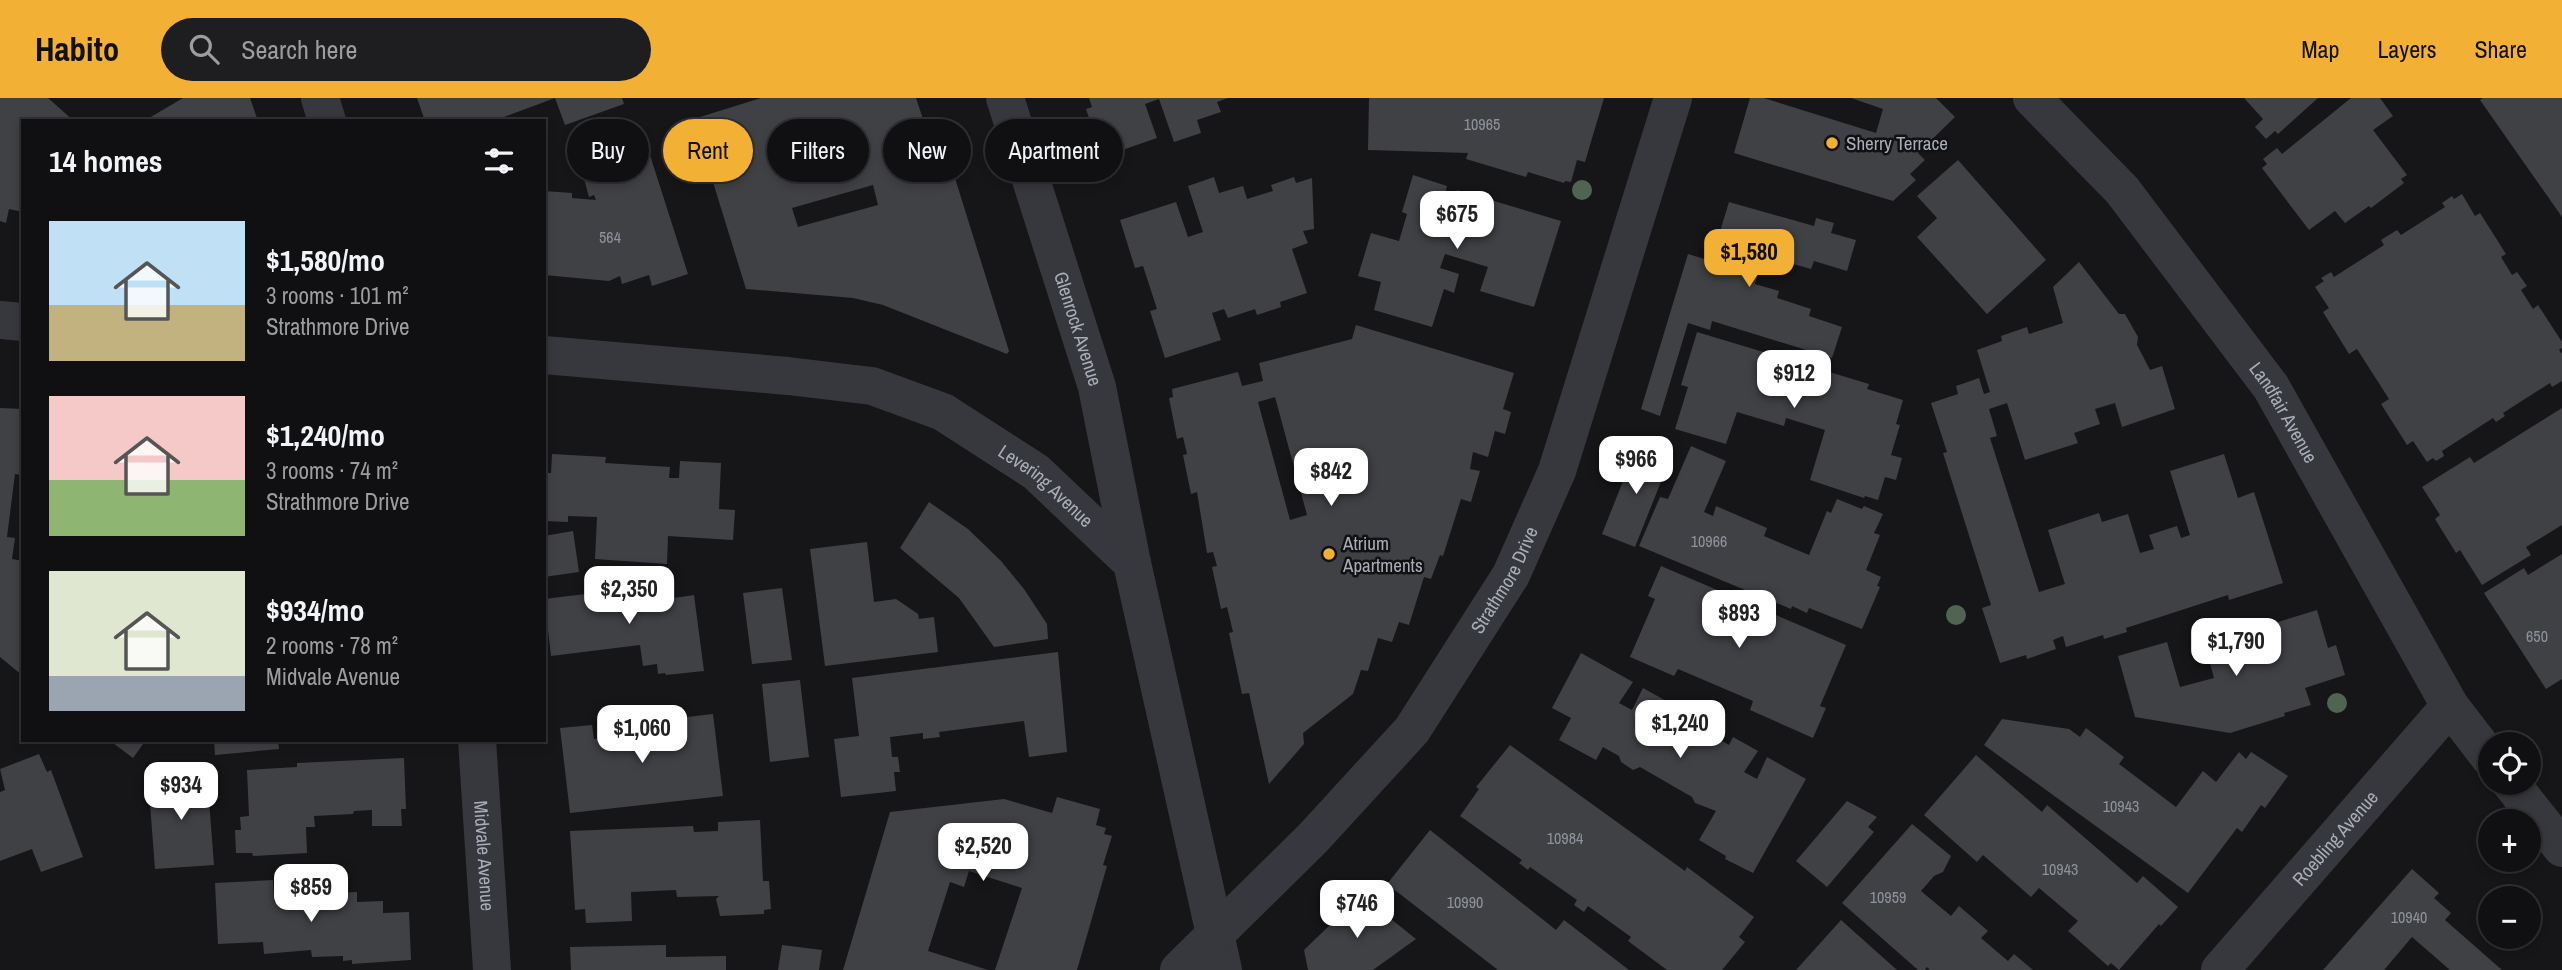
<!DOCTYPE html>
<html lang="en">
<head>
<meta charset="utf-8">
<style>
  body { margin:0; font-family:"Archivo Narrow",sans-serif; background:#1e1e20; color:#f1f3f6; height:100vh; display:flex; flex-direction:column; font-size:26px; white-space:nowrap }
  * { box-sizing:border-box; margin:0 }
  p { font-size:23px; color:#9c9d9f }
  .icon { flex:none; width:38px; height:38px; fill:none; stroke:currentColor; stroke-width:2; stroke-linecap:round; stroke-linejoin:round }
  .map { position:relative; flex:1; overflow:hidden }
  .drawer { position:absolute; left:21px; top:21px; width:525px; height:623px; display:flex; flex-direction:column; background:#101012; border-radius:0px; box-shadow:0 4px 10px #0003,0 0 0 2px #303032 }
  .drawer>* { flex:none }
  .top-card { position:absolute; left:567px; top:21px; width:665px; height:63px; display:flex; gap:14px }
  .tools { position:absolute; left:2478px; top:634px; display:grid; gap:14px }
  .tools a { display:grid; place-items:center; width:63px; height:63px; border-radius:50%; background:#101012; box-shadow:0 4px 10px #0003,0 0 0 2px #303032; font-size:35px }
  .price { position:absolute; translate:-50% -60px; padding:0 16px; border-radius:14px; background:#fff; color:#222; font-size:23px; line-height:46px; filter:drop-shadow(0 2px 4px #0008) }
  .price::after { content:''; position:absolute; left:50%; top:42px; width:21px; height:16px; margin-left:-10px; background:inherit; clip-path:polygon(0 0,100% 0,50% 100%) }
  .price.selected { background:#f2b134; color:#111 }
  ul { padding:0; list-style:none }
  li { display:flex; align-items:center; gap:21px; height:175px; padding:0 28px }
  li span { display:grid; place-items:center; flex:none; width:196px; height:140px; border-radius:0px; color:#555 }
  li>.icon { margin-inline-start:auto }
  span .icon { width:84px; height:84px; fill:#fffc; stroke-width:1 }
  li b { font-size:30px }
  h2 { display:flex; justify-content:space-between; align-items:center; height:84px; padding:0 28px; font-size:30px }
  .tag { padding:0 24px; border-radius:32px; background:#101012; box-shadow:0 4px 10px #0003,0 0 0 2px #303032; font-size:24px; line-height:63px }
  .tag.selected { background:#f2b134; color:#111 }
  header { display:flex; align-items:center; gap:42px; box-sizing:border-box; height:98px; padding:0 35px; background:#f2b134; color:#111 }
  header strong { font-size:33px }
  nav { display:flex; gap:38px; margin-inline-start:auto; font-size:24px }
  .search { width:490px; height:63px; background:#1e1e20; display:flex; align-items:center; gap:18px; box-sizing:border-box; padding:0 24px; border-radius:38px; color:#9c9d9f; font-size:26px }
  .map>svg:first-child { display:block }
  .building { fill:#404145; fill-rule:evenodd }
  .lines { fill:none; stroke-linecap:round; stroke-linejoin:round }
  .minor { stroke:#37383d; stroke-width:38 }
  .tree { fill:#506452 }
  .poi-dot { fill:#f2b134; stroke:#111113; stroke-width:2.5 }
  .labels { text-anchor:middle; dominant-baseline:central; stroke-width:5; stroke-linejoin:round; paint-order:stroke }
  .number-label { font-size:16px; fill:#8e929b }
  .poi-label { font-size:19px; fill:#a8adb8; stroke:#111113; text-anchor:start }
  .street-label { font-size:19px; fill:#a8adb8; stroke:#111113 }
</style>
</head>
<body>
<header>
<strong>Habito</strong>
<div class="search"><svg class="icon" aria-label="search" viewBox="0 0 24 24"><circle cx="10" cy="10" r="6"/><path d="M15 15l6 6"/></svg>Search here</div>
<nav><a>Map</a><a>Layers</a><a>Share</a></nav>
</header>
<div class="map">
<svg width="2562" height="872" viewBox="0 0 2562 872">
  <rect width="100%" height="100%" fill="#161618"/>
  <path class="building" d="M0,0H48L74,23H23V114L9,111L6,125L0,123Z
    M183,0H250L258,23H144Z
    M417,0H555L504,19L505,23H425Z
    M555,0H622L624,6L565,27Z
    M761,0H916L927,33L939,29L1009,253L1007,256L883,207L853,200L746,191L700,42L706,40L700,19ZM873,87L878,107L798,129L792,110Z
    M1089,0H1228L1217,4L1221,14L1197,22L1201,35L1174,44L1159,1L1145,6L1157,40L1102,59L1086,11L1092,9Z
    M1369,0H1604L1585,64L1577,62L1571,84L1565,83L1564,85L1528,74L1526,79L1466,61L1468,55L1368,52Z
    M1750,0H1764L1876,35L1883,11L1851,0H1936L1955,19L1918,55L1925,62L1910,76L1916,82L1893,103L1734,55Z
    M2244,0H2318L2278,36L2275,33L2266,41L2255,29L2263,21Z
    M2351,0H2380L2393,18L2373,32L2407,77L2401,81L2404,85L2371,110L2369,108L2345,125L2335,113L2309,132L2262,70L2267,66L2263,61L2277,50L2282,56Z
    M2483,0H2562V119L2480,2Z
    M641,29L688,176L652,188L649,177L622,186L620,178L609,183L544,177V93L572,95V100L596,102L594,97L589,99L583,77L588,76L579,46Z
    M1958,62L2046,162L1987,216L1917,139L1937,120L1917,98Z
    M1413,77L1447,88L1443,103L1452,106L1457,92L1561,123L1534,209L1480,193L1488,169L1445,156L1440,170L1459,176L1454,195L1444,191L1432,229L1374,212L1381,184L1358,178L1371,135L1399,143L1407,116L1402,114Z
    M1214,79L1219,95L1243,88L1247,101L1273,93L1271,87L1294,79L1296,85L1312,80L1314,131L1303,133L1308,145L1292,151L1307,195L1280,204L1281,209L1257,217L1255,211L1228,220L1224,211L1212,215L1221,242L1165,260L1150,213L1157,211L1143,168L1135,170L1120,122L1176,104L1188,139L1203,134L1188,88Z
    M2462,96L2475,118L2480,115L2506,156L2501,159L2512,177L2517,174L2527,188L2521,192L2533,211L2538,207L2562,244V250L2559,252L2562,256V283L2552,289L2550,285L2503,315L2505,318L2496,324L2493,320L2442,353L2444,358L2436,363L2433,360L2427,364L2413,343L2407,347L2381,306L2389,301L2357,251L2349,256L2323,214L2329,210L2315,189L2324,183L2321,180L2331,174L2334,179L2384,147L2381,142L2397,132L2401,137L2445,109L2442,105L2452,98L2454,101Z
    M1729,104L1814,128L1816,120L1834,125L1831,135L1856,142L1847,173L1814,163L1811,171L1779,162L1780,155L1766,151L1755,186L1779,193L1777,200L1811,211L1809,218L1842,229L1832,260L1712,223L1710,232L1688,225L1660,318L1641,311L1688,156L1711,163Z
    M2079,164L2119,216H2125L2138,239L2137,247L2150,272L2162,268L2175,311L2122,329L2115,305L2095,311L2100,326L2074,335L2078,345L2025,362L2007,305L1989,311L1997,338L1990,340L2039,494L2065,486L2048,432L2099,415L2102,424L2128,416L2140,455L2154,451L2149,437L2177,428L2181,440L2190,437L2170,373L2224,356L2238,400L2254,394L2283,485L2229,502L2228,497L2126,530L2127,534L2104,541L2103,537L2066,549L2063,538L2053,542L2056,551L2027,561L2026,557L2000,565L1982,510L1991,507L1943,355L1947,354L1931,305L1958,296L1956,288L1979,280L1984,296L1990,294L1977,252L2002,243L2001,238L2027,229L2029,236L2063,225L2053,189Z
    M1356,227L1514,275L1503,311L1511,314L1505,336L1495,333L1488,359L1473,354L1470,371L1480,373L1471,404L1461,401L1443,458L1440,457L1431,481L1424,479L1409,527L1399,524L1392,544L1378,540L1368,573L1361,572L1353,596L1303,635L1304,646L1269,686L1249,595L1242,596L1229,535L1233,534L1227,509L1221,511L1212,469L1217,468L1213,454L1207,455L1197,394L1191,396L1183,357L1187,356L1183,339L1177,341L1169,300L1173,299L1172,291L1238,274L1242,288L1263,283L1259,265L1352,241ZM1275,299L1307,417L1290,422L1258,304Z
    M1697,234L1869,286L1867,291L1903,302L1896,326L1900,327L1891,357L1902,360L1896,382L1885,379L1878,402L1865,398L1864,400L1810,382L1825,332L1786,320L1784,328L1737,314L1726,346L1675,331L1688,289L1681,287Z
    M0,310L23,311V377L15,376L7,439L15,440L12,461L23,463V578L0,559Z
    M2562,310V427L2526,449L2531,457L2482,487L2460,452L2456,455L2435,421L2440,417L2422,389L2470,359L2474,365Z
    M1637,348L1670,361L1635,449L1602,436Z
    M1691,348L1726,363L1704,414L1713,418L1716,408L1767,430L1764,438L1809,457L1827,413L1831,415L1837,401L1862,411L1864,408L1883,416L1874,435L1880,437L1866,472L1881,479L1877,488L1880,489L1862,531L1809,510L1807,515L1792,508L1791,511L1639,448L1660,399L1668,401Z
    M552,356L606,359L605,365L670,369L669,380H679L680,363L721,365L719,411L735,412L733,442L668,438L667,466L595,461L597,419L568,418V424L544,423V375H551Z
    M929,404L968,431L1001,463L1024,491L1047,526L1048,541L994,549L959,500L900,450Z
    M573,433L579,474L544,479V438Z
    M867,444L874,504L896,501L918,516L919,521L934,519L938,554L825,568L810,451Z
    M2562,456V581L2546,591L2484,495L2524,470L2528,477Z
    M1661,468L1846,547L1820,608L1826,610L1813,640L1750,612L1753,603L1678,571L1674,578L1630,559L1655,501L1648,498Z
    M672,485L674,500L694,497L704,573L666,577L665,575L658,576L657,566L643,568L640,547L551,558L548,532H544V501L619,492L618,489L636,486V489Z
    M782,490L792,562L752,566L743,495Z
    M2317,512L2328,550L2336,547L2345,577L2305,590L2311,607L2284,615L2285,618L2230,635L2135,619L2118,558L2167,544L2180,589L2214,580L2205,547L2266,530L2265,528Z
    M1058,554L1067,654L1029,659L1024,623L939,634L940,639L923,641V635L890,639L892,659H898L900,674H894L896,693L841,699L834,641L859,638L852,580Z
    M1581,555L1633,584L1619,605L1632,612L1643,590L1668,604L1664,611L1729,647L1733,639L1758,653L1744,674L1757,681L1767,659L1806,681L1753,775L1725,761L1726,758L1699,742L1716,713L1695,705L1692,699L1640,669L1633,672L1621,664L1619,658L1603,649L1596,662L1559,642L1571,620L1552,610Z
    M800,582L809,659L770,664L762,586Z
    M713,616L723,698L570,715L560,630L592,627L594,641L663,632L661,622Z
    M2002,621L2069,631L2080,639L2086,630L2124,659L2119,666L2176,709L2203,673L2216,684L2239,654L2246,661L2251,654L2288,678L2265,710L2261,707L2242,734L2237,730L2188,795L1984,647Z
    M109,642H146L133,660Z
    M214,642H278L279,651L215,657Z
    M1510,647L1685,773L1687,769L1754,819L1739,839L1745,844L1722,872H1667L1628,843L1631,839L1588,808L1584,814L1574,807L1577,802L1530,769L1528,772L1519,765L1522,762L1460,718L1479,691L1476,689Z
    M39,656L47,674L51,672L83,759L41,774L32,751L0,763V694L5,692L0,671Z
    M1976,657L2042,714L2047,707L2137,785L2143,778L2178,809L2161,828L2159,826L2119,872L2111,865L2108,868L2068,833L2078,823L2039,790L2031,799L1983,757L1977,764L1924,717Z
    M404,660L406,711H401L402,728H372V712L354,713L353,716L314,718L315,729H306L307,755L253,758L252,755H236L235,732H241L240,719L249,718L247,672L297,669V665Z
    M207,676L214,767L155,771L148,680Z
    M1057,699L1100,711L1096,727L1106,730L1104,736L1112,738L1103,767L1107,768L1077,872H995L1022,790L969,773L964,789L950,784L928,853L988,872H843L890,714L1004,701L1052,715Z
    M1847,703L1877,719L1868,729L1874,734L1827,789L1796,763Z
    M760,722L763,783H769L771,811L764,812V816L720,818L716,801L719,798L677,799L676,792L631,794L632,823L586,825L585,811L575,812L570,733L693,728L694,734L718,733V724Z
    M1912,726L1951,758L1943,774L1934,778L1921,793L1951,818L1959,808L1988,833L1981,840L2008,863L2014,856L2033,872H1930L1927,869L1925,872H1918L1842,805Z
    M1430,732L1556,832L1564,822L1629,872H1498L1387,786Z
    M2412,771L2439,795L2434,800L2451,815L2445,822L2502,872H2450L2412,839L2384,872H2323Z
    M273,782L274,804L294,803L293,797L357,794V804L383,803V815L409,814L411,862L352,866V862L343,863V858L312,859L311,852L264,856L263,844L218,846L215,785Z
    M1361,797L1416,841L1373,872H1308L1304,852Z
    M1841,822L1897,872H1796Z
    M666,847V859L726,858V872H571L570,849Z
    M782,847L822,852L819,872H778Z"/>
  <g class="lines">
    <g class="minor">
      <path d="M320,0L327,23"/>
      <path id="s1" d="M1005,0L1097,289L1132,465"/>
      <path id="s2" d="M2032,0L2122,92L2271,289L2450,608L2490,660"/>
      <path d="M0,222L23,224"/>
      <path id="s3" d="M544,257L788,278L872,288L943,314L1036,374L1132,465L1223,872"/>
      <path id="s4" d="M477,642L492,872"/>
      <path d="M2510,684L2562,750"/>
      <path id="s5" d="M1179,872L1313,740L1412,632L1511,477L1557,373L1673,0"/>
      <path id="s6" d="M2220,872L2450,608"/>
    </g>
  </g>
  <g class="tree">
    <circle cx="1582" cy="92" r="10"/>
    <circle cx="1956" cy="517" r="10"/>
    <circle cx="2337" cy="605" r="10"/>
  </g>
  <g class="poi-dot">
    <circle cx="1832" cy="45" r="7"/>
    <circle cx="1329" cy="456" r="7"/>
  </g>
  <g class="labels">
    <g class="number-label">
      <text x="1482" y="26">10965</text>
      <text x="610" y="139">564</text>
      <text x="1709" y="443">10966</text>
      <text x="2537" y="538">650</text>
      <text x="2121" y="708">10943</text>
      <text x="1565" y="740">10984</text>
      <text x="2060" y="771">10943</text>
      <text x="1888" y="799">10959</text>
      <text x="1465" y="804">10990</text>
      <text x="2409" y="819">10940</text>
    </g>
    <g class="poi-label">
      <text x="1846" y="45">Sherry Terrace</text>
      <text x="1343" y="445">Atrium<tspan x="1343" dy="22">Apartments</tspan></text>
    </g>
    <g class="street-label">
      <text stroke="none"><textPath href="#s1" startOffset="242">Glenrock Avenue</textPath></text>
      <text stroke="none"><textPath href="#s2" startOffset="404">Landfair Avenue</textPath></text>
      <text stroke="none"><textPath href="#s3" startOffset="532">Levering Avenue</textPath></text>
      <text stroke="none"><textPath href="#s5" startOffset="511">Strathmore Drive</textPath></text>
      <text stroke="none"><textPath href="#s6" startOffset="175">Roebling Avenue</textPath></text>
      <text stroke="none"><textPath href="#s4" startOffset="116">Midvale Avenue</textPath></text>
    </g>
  </g>
</svg>
<div class="tools">
<a><svg class="icon" aria-label="locate" viewBox="0 0 24 24"><circle cx="12" cy="12" r="6"/><path d="M12 2v4M12 18v4M2 12h4M18 12h4"/></svg></a>
<a>+</a>
<a>−</a>
</div>
<b class="price" style="left:1457px;top:153px">$675</b>
<b class="price selected" style="left:1749px;top:191px">$1,580</b>
<b class="price" style="left:1794px;top:312px">$912</b>
<b class="price" style="left:1636px;top:398px">$966</b>
<b class="price" style="left:1331px;top:410px">$842</b>
<b class="price" style="left:629px;top:528px">$2,350</b>
<b class="price" style="left:1739px;top:552px">$893</b>
<b class="price" style="left:2236px;top:580px">$1,790</b>
<b class="price" style="left:1680px;top:662px">$1,240</b>
<b class="price" style="left:642px;top:667px">$1,060</b>
<b class="price" style="left:181px;top:724px">$934</b>
<b class="price" style="left:983px;top:785px">$2,520</b>
<b class="price" style="left:311px;top:826px">$859</b>
<b class="price" style="left:1357px;top:842px">$746</b>
<div class="top-card">
<a class="tag">Buy</a>
<a class="tag selected">Rent</a>
<a class="tag">Filters</a>
<a class="tag">New</a>
<a class="tag">Apartment</a>
</div>
<section class="drawer">
<h2>14 homes<svg class="icon" aria-label="filters" viewBox="0 0 24 24"><path d="M4 7h16M4 17h16"/><circle cx="9" cy="7" r="2"/><circle cx="15" cy="17" r="2"/></svg></h2>
<ul>
<li><span style="background:linear-gradient(#bfe0f5 60%,#c2b280 0)"><svg class="icon" aria-label="home" viewBox="0 0 24 24"><path d="M3 11l9-7 9 7M6 9v11h12V9"/></svg></span><div><b>$1,580/mo</b><p>3 rooms · 101 m²</p><p>Strathmore Drive</p></div></li>
<li><span style="background:linear-gradient(#f6c9c9 60%,#8fb573 0)"><svg class="icon" aria-label="home" viewBox="0 0 24 24"><path d="M3 11l9-7 9 7M6 9v11h12V9"/></svg></span><div><b>$1,240/mo</b><p>3 rooms · 74 m²</p><p>Strathmore Drive</p></div></li>
<li><span style="background:linear-gradient(#dfe7d0 75%,#9aa5b1 0)"><svg class="icon" aria-label="home" viewBox="0 0 24 24"><path d="M3 11l9-7 9 7M6 9v11h12V9"/></svg></span><div><b>$934/mo</b><p>2 rooms · 78 m²</p><p>Midvale Avenue</p></div></li>
</ul>
</section>
</div>
</body>
</html>
